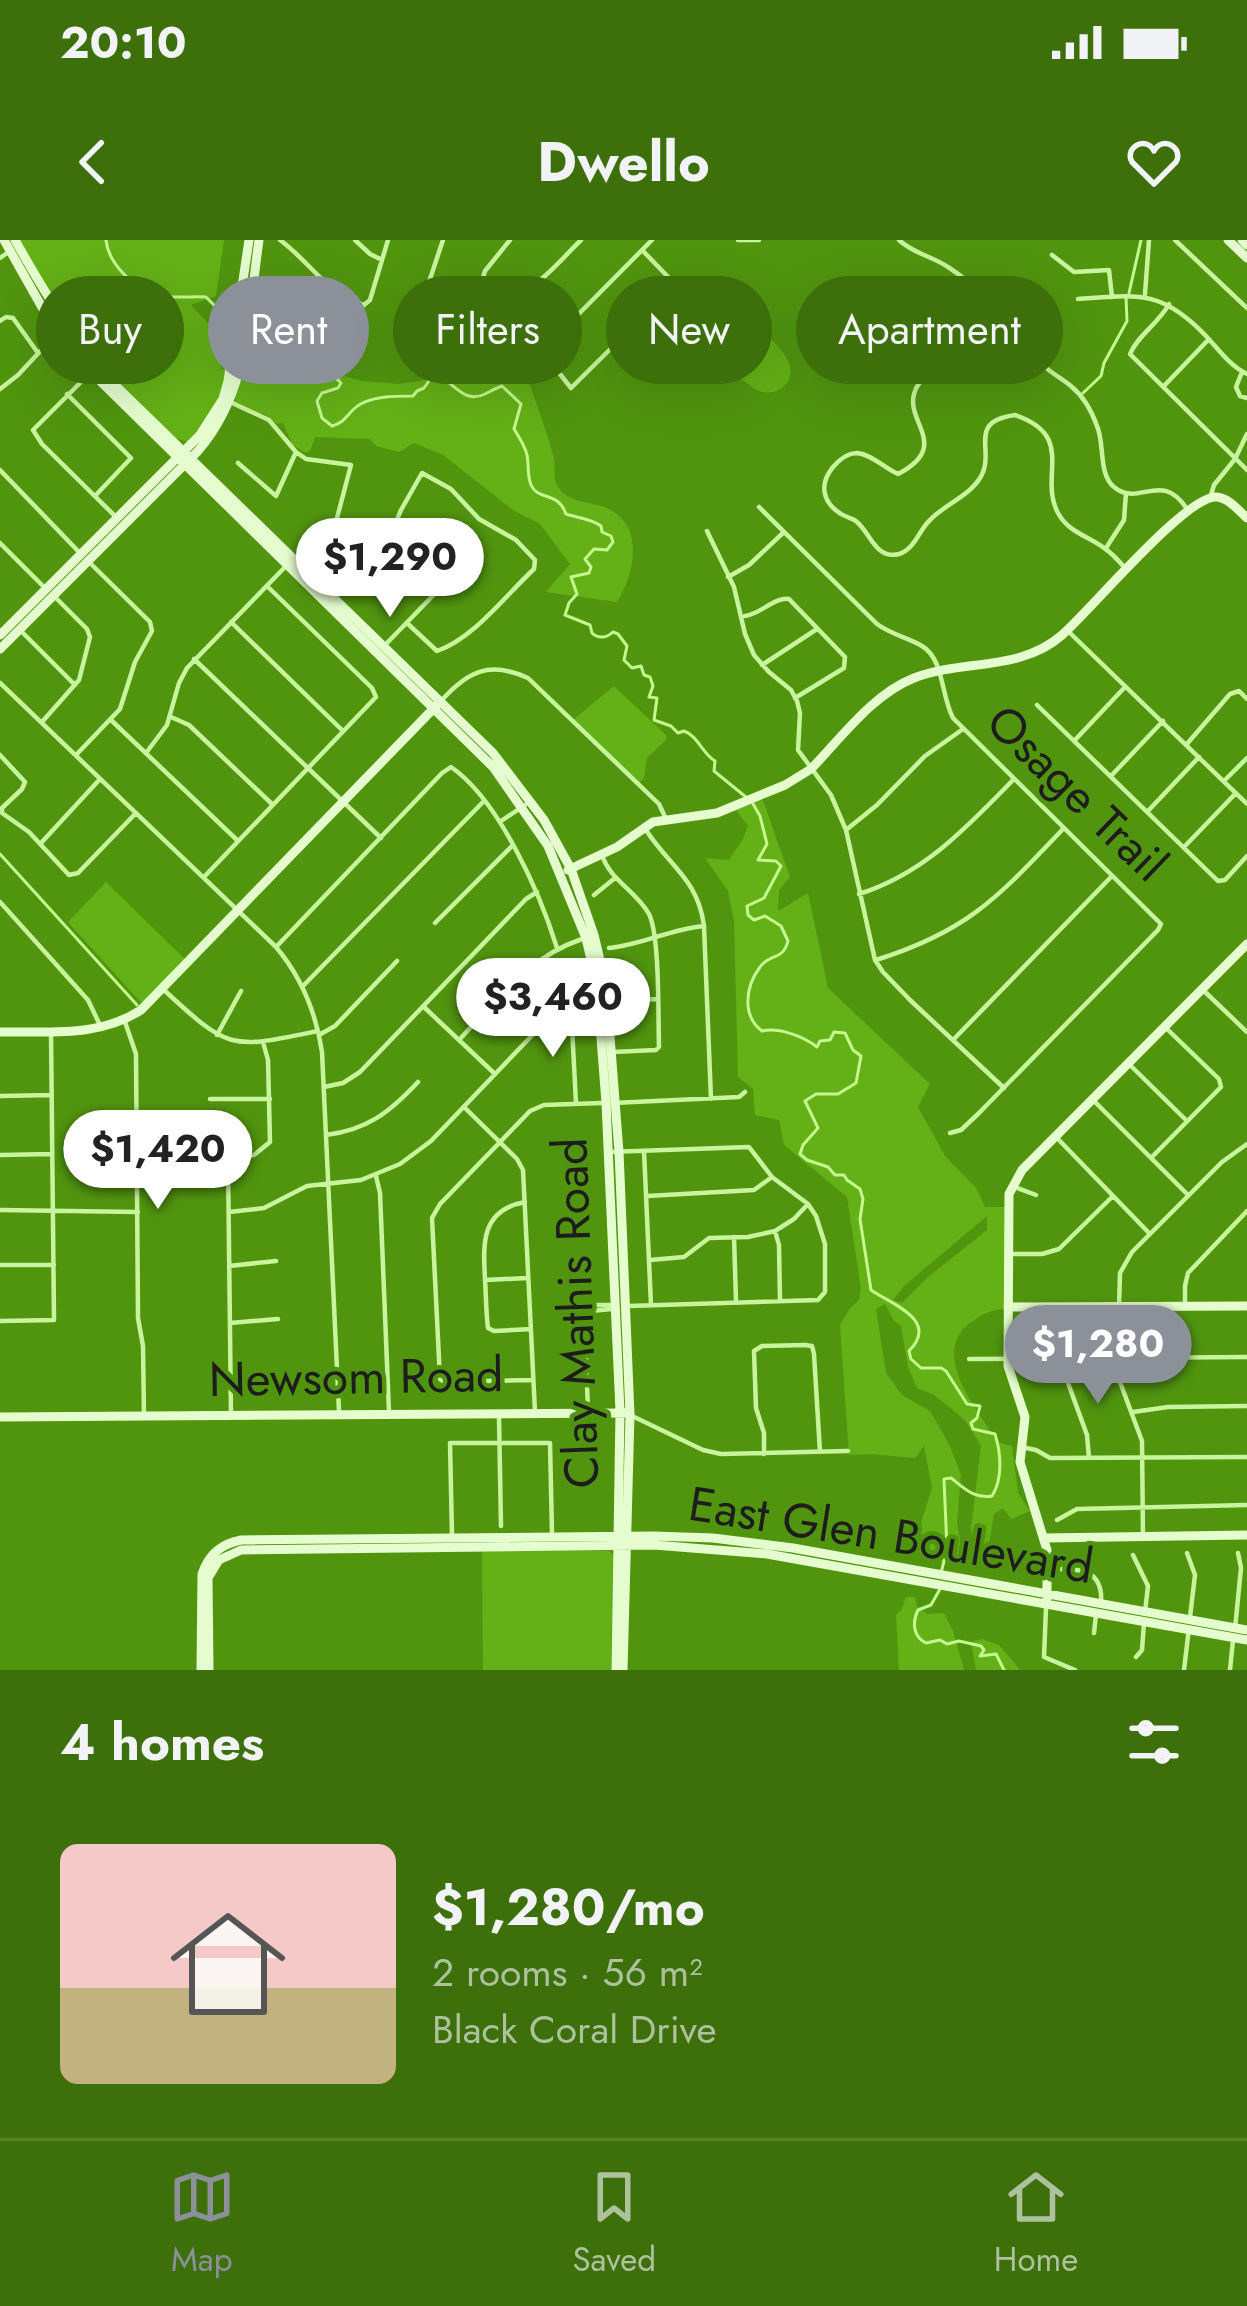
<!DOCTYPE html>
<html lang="en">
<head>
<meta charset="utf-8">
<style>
  body { margin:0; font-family:Jost,sans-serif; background:#447514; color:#f1f3f6; height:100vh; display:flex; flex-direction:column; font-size:45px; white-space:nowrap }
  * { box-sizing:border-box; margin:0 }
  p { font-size:39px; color:#adc19d }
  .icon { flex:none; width:66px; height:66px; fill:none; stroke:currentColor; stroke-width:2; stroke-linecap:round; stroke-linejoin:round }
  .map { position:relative; height:1430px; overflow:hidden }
  .sheet { display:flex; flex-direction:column; background:#3d700b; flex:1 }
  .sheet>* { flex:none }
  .hud { position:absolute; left:36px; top:36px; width:1176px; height:108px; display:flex; gap:24px }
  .price { position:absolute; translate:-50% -102px; padding:0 27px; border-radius:42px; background:#fff; color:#222; font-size:39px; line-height:78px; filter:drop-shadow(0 3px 6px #0008) }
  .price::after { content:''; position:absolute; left:50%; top:72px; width:36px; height:27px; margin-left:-18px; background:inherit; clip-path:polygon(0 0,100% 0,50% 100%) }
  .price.on { background:#8c9099; color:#fff }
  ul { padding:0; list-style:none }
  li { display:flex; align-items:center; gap:36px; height:300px; padding:0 60px }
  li+li { border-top:3px solid #56822c }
  li span { display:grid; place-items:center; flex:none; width:336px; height:240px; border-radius:18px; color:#555 }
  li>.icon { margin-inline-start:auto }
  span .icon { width:144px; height:144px; fill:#fffc; stroke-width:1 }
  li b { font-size:51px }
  h2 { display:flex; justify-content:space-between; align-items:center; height:144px; padding:0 60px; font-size:51px }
  .chip { padding:0 42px; border-radius:54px; background:#3d700b; box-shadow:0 12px 48px #0002; font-size:42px; line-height:108px }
  .chip.on { background:#8c9099; color:#fff }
  .status { display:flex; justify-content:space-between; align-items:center; height:84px; padding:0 60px; background:#3d700b; direction:ltr }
  .status svg { height:33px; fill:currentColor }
  header { display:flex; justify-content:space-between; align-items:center; height:156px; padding:0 60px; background:#3d700b; font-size:54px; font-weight:700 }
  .tabs { display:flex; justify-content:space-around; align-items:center; height:168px; border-top:3px solid #56822c; background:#3d700b; font-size:33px; color:#adc19d }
  .tabs a { display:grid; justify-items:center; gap:6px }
  .tabs .on { color:#8c9099 }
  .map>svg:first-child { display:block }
  .green { fill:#64b017; fill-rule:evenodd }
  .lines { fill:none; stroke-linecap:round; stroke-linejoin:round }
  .stream { stroke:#c5f88f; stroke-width:3 }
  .street { stroke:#c9f49e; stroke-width:4.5 }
  .secondary { stroke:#e5fdce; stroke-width:9 }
  .labels { text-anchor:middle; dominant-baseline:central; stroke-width:9; stroke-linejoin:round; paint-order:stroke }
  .street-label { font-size:48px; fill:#1d1d1d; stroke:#51950f }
</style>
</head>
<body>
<div class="status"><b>20:10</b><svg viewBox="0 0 49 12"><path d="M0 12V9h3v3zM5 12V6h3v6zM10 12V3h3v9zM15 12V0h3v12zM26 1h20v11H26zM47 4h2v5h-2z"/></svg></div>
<header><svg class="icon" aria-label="back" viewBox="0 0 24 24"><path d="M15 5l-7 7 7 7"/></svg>Dwello<svg class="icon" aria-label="heart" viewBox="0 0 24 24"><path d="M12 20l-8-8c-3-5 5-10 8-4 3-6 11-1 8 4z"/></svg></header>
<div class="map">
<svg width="1247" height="1430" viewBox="0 0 1247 1430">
  <rect width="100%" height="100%" fill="#51950f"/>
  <path class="green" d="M17,0H224L216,56L191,65L223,100L221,129H228C221,158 209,182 187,202L173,197L84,108Z
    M726,69C742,71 784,107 789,123C797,144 773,160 755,149C735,136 718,112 701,96L706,92L712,75Z
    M251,81L263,86L270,100L323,137L332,139L344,136L362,141L400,144L460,134L515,140L530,145C538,169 547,192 553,215C556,224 553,235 556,243C565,263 587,261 604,267C645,283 636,331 617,362L546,352L570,324L540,284L513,270L443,215L414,203L399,212L376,206L370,199L315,197L310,211L305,213L292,204L283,183L277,184L266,175L234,162L245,127Z
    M614,446L667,496L666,500L647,518L644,538L638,544L573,480Z
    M763,560L790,637L779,650L778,671L808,653L828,748L930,844L918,867L945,916L976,948L985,967H1005V1069C989,1070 983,1074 970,1083C929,1114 978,1171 998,1202L1012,1206L1018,1253L1030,1271L1011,1279L1003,1268L994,1274L987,1319L976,1325L971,1288L981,1206L965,1180L934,1155L917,1148L908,1127L901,1086L894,1081L885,1064L876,1069L886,1133L902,1155L930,1171L950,1206L961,1235L957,1283L963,1315L941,1322L929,1317L924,1295L918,1292L932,1248L924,1206L915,1218L871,1214L849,1215L840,1085L850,1068L859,1060L861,1048L847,957L784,905L779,880L755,875L753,849L738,837L734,681L728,651L705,618L729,620L743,599L748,586L736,570ZM987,976V990L928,1037L902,1063L893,1060L904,1046Z
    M106,642L187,721L144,766L68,682Z
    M482,1309L610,1311L613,1315L611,1430H483Z
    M906,1357H915L917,1366L927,1374L944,1373L953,1391L964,1430H899L896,1375L902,1369Z
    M982,1399L999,1405L1020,1430H976L971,1402Z"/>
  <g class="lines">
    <path class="stream" d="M106,0C108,23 134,49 157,55C172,59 190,56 206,57L217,68L260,82L278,93L286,107L338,140L341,143L338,148L322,153L317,161L322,178L332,186C345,182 345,177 355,168C368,156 395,156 413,156L417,151L424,148L431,138H443C457,148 467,163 485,154C491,151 496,148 502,146L521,164L514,189C519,197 525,206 527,215C529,224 527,236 531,245C539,262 557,250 566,274C578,278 592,279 601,286L602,292L611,296L613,302L607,310L594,309L585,319L591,327L589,333L571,337L577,354L569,363L565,375L590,385L592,393C598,399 607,398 613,392L618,394L627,406L624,420L632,428L641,426L644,435L650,437L653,446L649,457L657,458L654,480L671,486L678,493L684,491C698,496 702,513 715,521L714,531L752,562L760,576L767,604L758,620L776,621L781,626L764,658L747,666L748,675L754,680L765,676L781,686L788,701C783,721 770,713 760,727C745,747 742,776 762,791C778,787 803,796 817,807L820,801L830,800L834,792L845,793L853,810L861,816L856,843L838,854H816L805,861L818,888L803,905L800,914L807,920L828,927L835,935H844L847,940L860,949L863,959L860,979L871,1050C891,1064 940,1080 909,1111L911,1119L921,1128H941L946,1131L967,1164L980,1166L977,1178L971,1183L973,1189L995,1194C1001,1213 1003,1239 992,1256C974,1259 964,1248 951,1238L944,1239L947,1309L941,1333
      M1129,53L1141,0
      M338,138L350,122L358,98
      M1083,153L1101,136L1104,123L1127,81L1126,57
      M0,614L137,765
      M940,1349L931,1365L918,1370C912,1382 913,1397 926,1403L940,1400L947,1404L959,1401L981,1406L984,1410L980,1416L996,1414L1004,1430"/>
    <path class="street" d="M280,0C309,21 328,55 364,65L370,60L388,0
      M355,0L370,14L382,20
      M443,0L416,81L418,90L464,101L524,103L542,111L571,148L673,47V42L642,10
      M738,0H759
      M899,0C914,14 932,16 948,27C973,43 1010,77 997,109C979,152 925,113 914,154C906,183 951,206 898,234C886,229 871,214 857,213C847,213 839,220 833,227C819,244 822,262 841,274C847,278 852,277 857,282C871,294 876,320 899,314C915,309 919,290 930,280C944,265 969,256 980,238C997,211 965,182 1015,175C1077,196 1038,236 1058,273C1068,292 1088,296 1104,308C1112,313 1119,321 1125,328
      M1175,0L1247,68
      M1052,15L1074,32L1109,30L1112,57
      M0,18L10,11
      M482,38C493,43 507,51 520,50C538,49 567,13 581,0
      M1145,54L1149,0
      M1078,59C1138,55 1161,49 1206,96C1219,110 1230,126 1247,134
      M1169,64C1159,83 1137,96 1130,114L1247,230
      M940,71L966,42
      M0,81L6,77L13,78L38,113
      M1001,94C1010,95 1019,96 1026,102C1033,108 1037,118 1043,125C1052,134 1063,139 1072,147C1084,157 1092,172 1097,186C1105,204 1098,234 1114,247C1139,268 1161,229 1187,269
      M464,101L485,31L510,0
      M542,111L652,0
      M91,132L33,190L42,204L117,278
      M1242,132L1236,147L1240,156L1247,158
      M1163,147L1209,99
      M0,149L18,135L61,89
      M67,154L131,218L95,256
      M228,161L269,180L296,212L306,219L351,225L337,278L336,309L366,342L373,341L383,325L387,303L401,270L422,233L451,249L479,279L516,300L535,320L534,329C505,356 474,398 437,411L407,383
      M238,223L276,256L296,212
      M0,230L79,312
      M1211,255L1214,245L1235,219L1247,194
      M759,267L877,384C892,395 907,397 922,406C944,419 941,456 953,478L1161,684L1158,690L979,873L961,890L950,893
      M707,291L734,347L745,394L754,415L769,432L791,450L797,461L800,473L798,510L831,555L846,590L875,720L883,732L910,760L1004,848
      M0,303L46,349
      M1106,308L1124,280L1126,253
      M728,337L749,325L784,292
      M745,376C761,374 774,357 789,359L845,417L844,428L795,458
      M231,382L343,491
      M20,390L75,445
      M1070,393L1247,564
      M386,404L452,336L455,329L424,294L398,279
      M194,419L381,598
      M762,425L817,389
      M0,443L276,707C302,738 316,772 322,812L339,1171
      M441,461C467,432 489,420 528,438L659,564L666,579
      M1037,465L1218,641L1225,640L1247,616
      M171,477L189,485L273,565
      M111,480L237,600
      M42,482L79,440L90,397L87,389L54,356
      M1075,500L1125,447
      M1186,505L1230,454L1239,451L1247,459
      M146,513L167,485L179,443L187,428L286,326
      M0,515L25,542L22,549L2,568V573L29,592L69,635L78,633L136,573
      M76,515L120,469L135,422L152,391L150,382L87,320
      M1111,536L1163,481
      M1224,541L1247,518
      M1147,572L1199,517
      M501,581L531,561
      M646,590C669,626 698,639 704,686L711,859
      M846,590L877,565L925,516L963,489
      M41,603L100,539
      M1186,605L1236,553
      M602,615C610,640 636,651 649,674C660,696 658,778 659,807L656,810L613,812
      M204,637L376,457L372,448L267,346
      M859,654C925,633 967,587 1014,539
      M594,655L615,638
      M0,662L88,760L99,783
      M435,683L513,605
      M277,706L442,533L451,527C499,560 540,653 557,708
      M609,708C641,705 671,689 704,686
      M876,720C969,691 999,656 1064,588
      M303,746L483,562
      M164,750C230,811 230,809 318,791
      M1203,750L1247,792
      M620,761L658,759
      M561,765L572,787L576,863
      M425,768L495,834
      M125,782L136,814L138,1078L143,1106L144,1176
      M217,795L241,751
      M319,795L335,786L397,721
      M459,800C497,760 528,717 582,699
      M953,800L1112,636
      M1131,826L1187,881
      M324,847L343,843L360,832L526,659L537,652
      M0,856L52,855
      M210,859H270
      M1095,862L1188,955
      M613,863L739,857L745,852
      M464,867L517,919L523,930L535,1172
      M326,895C367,890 390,872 418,842
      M1058,899L1150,994
      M644,911L651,1065
      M608,912L749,907L772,937L808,964L816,976L825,1004V1052L818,1060L629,1066
      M0,915L52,914
      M1151,918L1221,847L1219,839L1167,789
      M376,936L380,953L389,1172
      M1012,946L1036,955
      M647,956L754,950L772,937
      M525,962C481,970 483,1003 485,1039C486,1055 486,1072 488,1088L494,1091L531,1089
      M0,970L138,972
      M229,972L264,968L307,946L361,940L400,924L431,901L565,761L593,747
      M775,991L779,1005L780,1061
      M734,997L736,1061
      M1009,1014H1042L1059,1009L1113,956
      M650,1020L684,1017L709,998L748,997L775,991L794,979L807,965
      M0,1025H54
      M229,1026L276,1021
      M485,1040L527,1038
      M1185,1066V1046L1188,1033L1247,971
      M584,1068L590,1071L612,1069
      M584,1068L588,1170
      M584,1068L586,1065H612
      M0,1081L54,1080L51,791
      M230,1083L278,1079
      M969,1119L1247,1117
      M1060,1121L1087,1195L1089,1218
      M230,1140L281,1139
      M532,1140L444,1142L440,1139L432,978L440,964L530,871L544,865L602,863
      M1133,1172L1168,1167L1247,1166
      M231,1175L228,922L230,919L254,915L270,902L268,820L263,802
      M630,1175L703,1210L721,1214L848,1211
      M499,1178L501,1286
      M1021,1207L1036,1210L1050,1218L1247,1217
      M764,1214V1193L756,1168L754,1111L762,1106L805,1105L812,1106L814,1114L820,1212
      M1057,1280L1077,1269L1247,1265
      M452,1295L450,1203H550L552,1293
      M1143,1296L1142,1201L1117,1134L1120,1033L1132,1012L1222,922L1247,904
      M1187,1313L1195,1335L1190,1377
      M1133,1315L1148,1346L1145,1372
      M1048,1329C1076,1329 1104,1326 1101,1364
      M1046,1368L1044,1417L1075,1430
      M1235,1389L1241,1328L1238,1313
      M1094,1393L1096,1375
      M1136,1417L1142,1410L1144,1383
      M1184,1430L1189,1388
      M1230,1430L1233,1400"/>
    <path class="secondary" d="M4,0L43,69L91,132L493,527L548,606L586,698L597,746L606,863L620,1171L616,1430
      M15,0C47,57 71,96 115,145L493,513L544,580L571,629L594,695L606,745L619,912L630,1175L623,1430
      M1228,0L1247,18
      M1242,0L1247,5
      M0,395L200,195L223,159L228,141L249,0
      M0,409L198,211C250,151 248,74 259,0
      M568,630L617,607L653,582L717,573L785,545L811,529C841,498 873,454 914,438C963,419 1020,432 1062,395C1089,372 1188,253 1217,257C1229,258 1239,271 1247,278
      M0,792C48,791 98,798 141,770L437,465
      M1008,1067L1247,1066
      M0,1177L625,1173
      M1044,1298L1247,1295
      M1047,1359V1310L1020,1222L1025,1177L1008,1126L1009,954L1022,930L1247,704
      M201,1430L202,1334C209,1314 221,1304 241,1300L653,1296L713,1298L793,1308L1247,1390
      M209,1430L208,1338L219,1320L241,1310L654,1305L767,1314L1247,1400"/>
  </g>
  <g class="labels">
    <g class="street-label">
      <text transform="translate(1077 553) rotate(44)">Osage Trail</text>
      <text transform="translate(576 1073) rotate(-92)">Clay Mathis Road</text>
      <text transform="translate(356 1137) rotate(-1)">Newsom Road</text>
      <text transform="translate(891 1295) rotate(9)">East Glen Boulevard</text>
    </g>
  </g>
</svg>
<b class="price" style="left:390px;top:380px">$1,290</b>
<b class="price" style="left:553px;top:820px">$3,460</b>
<b class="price" style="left:158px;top:972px">$1,420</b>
<b class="price on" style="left:1098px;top:1167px">$1,280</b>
<div class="hud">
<a class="chip">Buy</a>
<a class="chip on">Rent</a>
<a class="chip">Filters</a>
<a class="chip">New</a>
<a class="chip">Apartment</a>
</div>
</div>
<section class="sheet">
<h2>4 homes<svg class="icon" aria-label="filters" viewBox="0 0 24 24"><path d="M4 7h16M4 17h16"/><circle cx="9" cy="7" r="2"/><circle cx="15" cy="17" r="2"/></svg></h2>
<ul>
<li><span style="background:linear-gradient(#f6c9c9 60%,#c2b280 0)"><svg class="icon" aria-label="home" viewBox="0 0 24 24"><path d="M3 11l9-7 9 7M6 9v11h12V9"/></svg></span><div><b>$1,280/mo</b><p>2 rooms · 56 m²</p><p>Black Coral Drive</p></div></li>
</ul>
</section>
<nav class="tabs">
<a class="on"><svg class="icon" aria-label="map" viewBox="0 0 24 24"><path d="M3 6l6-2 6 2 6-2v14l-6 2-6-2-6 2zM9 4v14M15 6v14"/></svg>Map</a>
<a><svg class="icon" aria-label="saved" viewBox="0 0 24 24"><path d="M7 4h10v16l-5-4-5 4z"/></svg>Saved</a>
<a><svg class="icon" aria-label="home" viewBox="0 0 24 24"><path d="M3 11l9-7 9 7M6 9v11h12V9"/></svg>Home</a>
</nav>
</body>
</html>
